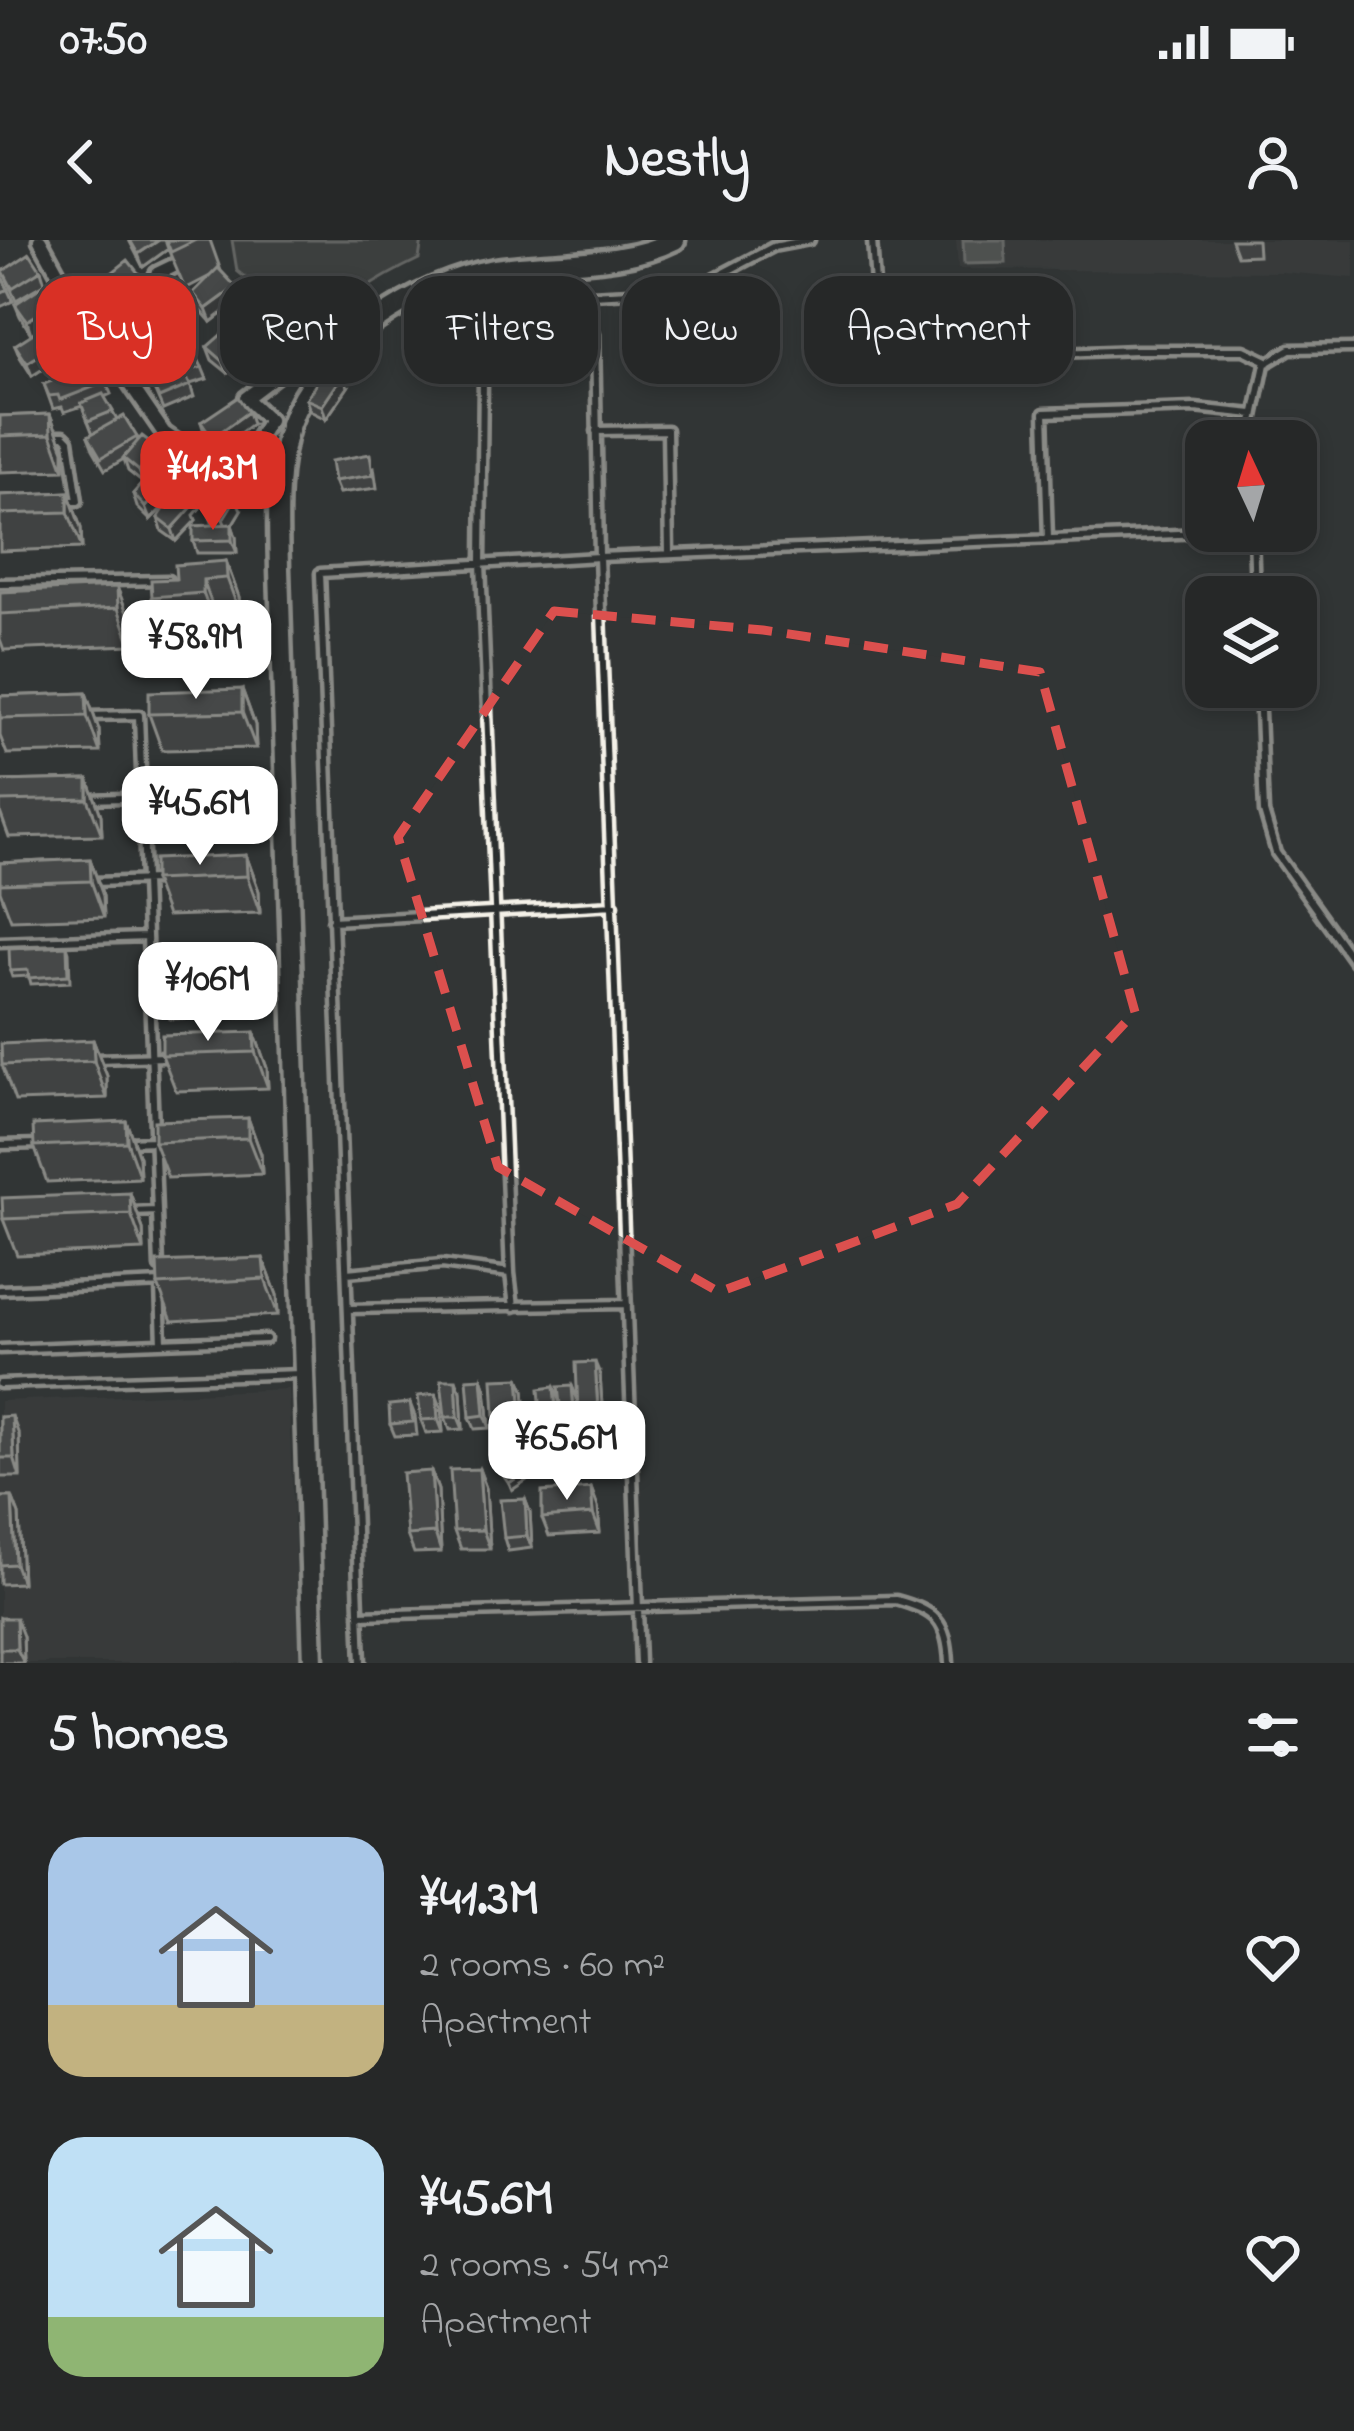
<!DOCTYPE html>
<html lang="en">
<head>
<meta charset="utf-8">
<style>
  body { margin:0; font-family:"Indie Flower",sans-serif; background:#323434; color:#f1f3f6; height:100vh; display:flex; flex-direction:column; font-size:45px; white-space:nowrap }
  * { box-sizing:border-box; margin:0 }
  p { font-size:39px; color:#a4a6a8 }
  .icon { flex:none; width:66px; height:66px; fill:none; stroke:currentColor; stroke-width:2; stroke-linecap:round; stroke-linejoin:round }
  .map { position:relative; height:1423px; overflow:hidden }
  .panel { display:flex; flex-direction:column; background:#262828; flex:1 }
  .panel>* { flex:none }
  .banner { position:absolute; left:36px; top:36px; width:1284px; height:108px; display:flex; gap:24px }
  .needle { width:78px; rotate:356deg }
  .fabs { position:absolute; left:1185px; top:180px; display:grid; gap:24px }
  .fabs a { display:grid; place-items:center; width:132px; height:132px; border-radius:24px; background:#262828; box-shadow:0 6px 18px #0003,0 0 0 3px #424445; font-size:60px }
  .price { position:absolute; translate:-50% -102px; padding:0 27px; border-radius:24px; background:#fff; color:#222; font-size:39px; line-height:78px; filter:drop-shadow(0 3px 6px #0008) }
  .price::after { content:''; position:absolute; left:50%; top:72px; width:36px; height:27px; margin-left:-18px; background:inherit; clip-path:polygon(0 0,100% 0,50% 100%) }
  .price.active { background:#d93025; color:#fff }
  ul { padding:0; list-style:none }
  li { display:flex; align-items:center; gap:36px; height:300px; padding:0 48px }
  li span { display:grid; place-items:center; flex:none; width:336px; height:240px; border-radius:36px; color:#555 }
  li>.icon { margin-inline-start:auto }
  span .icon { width:144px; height:144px; fill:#fffc; stroke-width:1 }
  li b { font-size:51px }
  h2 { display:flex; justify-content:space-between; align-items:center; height:144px; padding:0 48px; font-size:51px }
  .chip { padding:0 42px; border-radius:36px; background:#262828; box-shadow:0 6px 18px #0003,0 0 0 3px #424445; font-size:42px; line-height:108px }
  .chip.active { background:#d93025; color:#fff }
  .status { display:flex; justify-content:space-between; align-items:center; height:84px; padding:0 60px; background:#262828; direction:ltr }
  .status svg { height:33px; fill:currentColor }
  header { display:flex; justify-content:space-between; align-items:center; height:156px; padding:0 48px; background:#262828; font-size:54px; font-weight:800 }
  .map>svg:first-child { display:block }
  .built { fill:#404242 }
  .green { fill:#4b4d4c; stroke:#a09f9a; stroke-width:3 }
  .water { fill:#727370; stroke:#a6a5a0; stroke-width:3 }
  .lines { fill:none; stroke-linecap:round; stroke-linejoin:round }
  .lane-casing { stroke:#f4f1e8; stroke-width:15 }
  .street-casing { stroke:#f4f1e8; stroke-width:21 }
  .secondary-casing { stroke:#f4f1e8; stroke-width:27 }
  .lane { stroke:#2a2d2e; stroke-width:6 }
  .street { stroke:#2a2d2e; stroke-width:12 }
  .secondary { stroke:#2a2d2e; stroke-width:18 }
  .wall { fill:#525352; stroke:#f4f1e8; stroke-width:3 }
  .shaded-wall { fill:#424342; stroke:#f4f1e8; stroke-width:3 }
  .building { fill:#5f605f; stroke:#f4f1e8; stroke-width:3 }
  .marked { fill:none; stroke:#dc504e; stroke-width:9; stroke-dasharray:24 15; stroke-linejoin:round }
</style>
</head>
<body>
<div class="status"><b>07:50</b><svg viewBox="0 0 49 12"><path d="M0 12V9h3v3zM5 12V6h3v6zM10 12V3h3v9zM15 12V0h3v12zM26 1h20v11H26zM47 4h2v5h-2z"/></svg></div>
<header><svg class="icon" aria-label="back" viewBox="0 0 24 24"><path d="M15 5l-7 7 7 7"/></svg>Nestly<svg class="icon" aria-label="person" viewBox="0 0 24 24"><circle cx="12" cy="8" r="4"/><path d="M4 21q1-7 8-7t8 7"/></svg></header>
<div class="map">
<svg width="1354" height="1423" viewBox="0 0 1354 1423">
  <rect width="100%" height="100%" fill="#323535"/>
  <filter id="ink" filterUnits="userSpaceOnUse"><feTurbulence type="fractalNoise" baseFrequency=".00833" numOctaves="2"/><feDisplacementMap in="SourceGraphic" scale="24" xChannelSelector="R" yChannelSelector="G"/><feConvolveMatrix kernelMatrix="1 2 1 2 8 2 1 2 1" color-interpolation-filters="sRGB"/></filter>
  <g filter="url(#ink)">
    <path class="built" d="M956,0H1354V38L1282,32L958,29Z
      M288,1149L300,1423H0V1161Z"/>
    <path class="green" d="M232,0H422L419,19C377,39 345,58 316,94L237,31Z"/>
    <path class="water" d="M963,0H1005L1006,23L964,24Z"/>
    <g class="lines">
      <g class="lane-casing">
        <path id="lane" d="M872,0L880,120L1136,110H1244L1269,122
          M570,91L595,94L599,317L640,1423
          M596,191L667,190L669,313
          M52,195H64L69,200L78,261H64
          M1249,201L1265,124L1290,109L1354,108
          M1048,299L1044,173L1195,168L1253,174
          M0,343L168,340
          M1259,447L1264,572L1276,613L1354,722
          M87,476L139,475L159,1027
          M88,559L158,557
          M93,642L158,640
          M332,681L614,665
          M0,702L147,697
          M95,819L166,817
          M126,902L155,901
          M0,905L41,904
          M131,972L157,971
          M347,1033L442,1024L510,1033L514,1067
          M510,1033L481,323L483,137L550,125L591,55L691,50L773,7L810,0
          M160,1046L162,1103
          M0,1050L163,1043
          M348,1069L627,1064
          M0,1109L266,1099
          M0,1144L302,1134
          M359,1375L896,1360C936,1371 947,1381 949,1423
          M361,1423L320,333L599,317L1253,291L1255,357"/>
      </g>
      <g class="street-casing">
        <path id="street" d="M40,0L74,62L164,193L233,241L278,265
          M122,88L168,55L157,34L186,20
          M233,241L269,180L246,158L275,136"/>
      </g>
      <g class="secondary-casing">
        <path id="secondary" d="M313,1423L279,329C278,280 275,231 290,184C316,107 418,41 495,29C553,20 621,27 675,0"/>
      </g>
      <use href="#lane" class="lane"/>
      <use href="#street" class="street"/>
      <use href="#secondary" class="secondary"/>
    </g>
    <path class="wall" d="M129,0H210L221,31L236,47L241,59L211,82L197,66L193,53L210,36L185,49L168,9L143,27Z
      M1231,0H1257L1258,15L1237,16Z
      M41,30L45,43L16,60L3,31Z
      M0,33L13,61L0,67Z
      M104,39L144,47L120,65L114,57L117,67L98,81L87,67L82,54L109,50Z
      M239,47L263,61L271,69L275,79L298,101L284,122L266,110L261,98L256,104L241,92L236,80L249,62L241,53Z
      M61,59L65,72L31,94L20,76L15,64Z
      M170,74L175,87L171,90L186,122L202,127L207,139L190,144L194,157L163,170L149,138L161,133L148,105L144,108L156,132L136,143L114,103L109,90L145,92L148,103L151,101L141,80Z
      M39,92L79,94L83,106L56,120L44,104Z
      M15,105L47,110L52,123L32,136L20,117Z
      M207,107L249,114L228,133L212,120Z
      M98,123L111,154L104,157L117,180L137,197L138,201L158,208L162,221L156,228L188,224L191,233L206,242L211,255L194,275L196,280L176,301L162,291L158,278L172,257L165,250L169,261L150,280L137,267L133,254L143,243L128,231L124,219L105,230L93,209L88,196L93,194L82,166L64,172L62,167L53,169L44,144Z
      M348,147L326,179L310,171L306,159Z
      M50,174L64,210V230L0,232V176Z
      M201,182L252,184L217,210L205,195Z
      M374,227L377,248L339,253L334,241Z
      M68,252L81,288L82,308L0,311V255Z
      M207,270H241L232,285L236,297L237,313H197L193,301L216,285L212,282Z
      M226,321L239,357L240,372L254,384L256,428L240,429L235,417L234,374L216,376L217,390L165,393L152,357L176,339Z
      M117,347L131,383V405L4,410L0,399V352Z
      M242,449L255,485L256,508L162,510L149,474Z
      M86,453L99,490L100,512L7,514L0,496V456Z
      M244,532L257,569L258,590L165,593L152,557Z
      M88,539L101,575L102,595L9,597L0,572V541Z
      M246,615L259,651L260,673L167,676L154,640Z
      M90,619L103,656L104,677L11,680L0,651V623Z
      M67,706L69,712L70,742L31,744L29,736L12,737L10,731Z
      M233,714L264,754V776L170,779L157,743L186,720L222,719Z
      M254,792L267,828L268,848L176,851L162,815Z
      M93,800L107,836V858L15,861L2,825Z
      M248,878L261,914L262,934L168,938L154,902Z
      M126,881L139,917L140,938L47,942L34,906Z
      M130,953L143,989L144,1010L17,1015L3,979Z
      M263,1018L277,1055L278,1075L172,1081L158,1045Z
      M600,1134L603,1182L583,1184L578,1172Z
      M482,1138L486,1150L490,1188L475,1189L470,1177Z
      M519,1138L524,1150L527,1187H500L495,1175Z
      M572,1146L577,1158L579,1184L565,1185L561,1173Z
      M554,1147L559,1160L560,1183L546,1186L541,1173Z
      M461,1152L463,1189L450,1190L445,1177Z
      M410,1163L415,1176L417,1195L395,1196L390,1184Z
      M441,1167L443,1192L426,1193L421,1180Z
      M0,1177L19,1195L20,1237H0Z
      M479,1229L486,1248L490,1309H461L454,1291Z
      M431,1231L438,1250L441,1312L414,1313L407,1295Z
      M591,1248L598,1267L600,1293L549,1296L542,1278Z
      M0,1257H12L19,1275L22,1343L0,1344Z
      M525,1259L530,1272L532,1308L508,1311L504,1298Z
      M0,1378L23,1396L24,1423H0Z"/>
    <path class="shaded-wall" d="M159,0H165L168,9L143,27L138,14Z
      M139,34L144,47L120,65L115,53Z
      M236,47L241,59L211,82L206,69Z
      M113,55L117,67L98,81L93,68Z
      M61,59L65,72L31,94L27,81Z
      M271,69L276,81L256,104L251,92Z
      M170,74L175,87L152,104L147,91Z
      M294,89L298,101L284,122L280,110Z
      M145,92L149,105L124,120L120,108Z
      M244,101L249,114L228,133L223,121Z
      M47,110L52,123L32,136L27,123Z
      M343,135L348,147L326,179L322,166Z
      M248,172L252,184L217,210L212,198Z
      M50,174L64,210V230L51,194Z
      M158,208L162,221L143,243L139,231Z
      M188,224L192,237L173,251L175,255L173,258L168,245Z
      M206,242L211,255L194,275L196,280L176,301L172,289L191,268L189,263Z
      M164,248L169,261L150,280L145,267Z
      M68,252L81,288L82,308L68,272Z
      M236,258L241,270L232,285L236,297L237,313L223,279Z
      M226,321L239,357L240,374L227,338Z
      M203,340L216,376L217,390L203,353Z
      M117,347L131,383V405L118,368Z
      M249,371L254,384L256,428L251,416Z
      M242,449L255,485L256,508L242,472Z
      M86,453L99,490L100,512L87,476Z
      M244,532L257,569L258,590L244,554Z
      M88,539L101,575L102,595L88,559Z
      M246,615L259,651L260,673L247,636Z
      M90,619L103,656L104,677L91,641Z
      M251,718L264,754V776L251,740Z
      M254,792L267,828L268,848L255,812Z
      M93,800L107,836V858L94,821Z
      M248,878L261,914L262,934L248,898Z
      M126,881L139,917L140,938L127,902Z
      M130,953L143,989L144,1010L131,974Z
      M263,1018L277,1055L278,1075L265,1039Z
      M595,1122L600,1134L603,1182L598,1170Z
      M482,1138L486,1150L490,1188L485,1175Z
      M519,1138L524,1150L527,1187L522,1175Z
      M456,1140L461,1152L463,1189L458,1177Z
      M572,1146L577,1158L579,1184L574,1171Z
      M554,1147L559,1160L560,1183L556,1171Z
      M436,1154L441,1167L443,1192L438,1179Z
      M12,1176L19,1195L20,1237L14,1218Z
      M479,1229L486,1248L490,1309L483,1290Z
      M431,1231L438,1250L441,1312L435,1293Z
      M524,1233L527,1240L512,1250L509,1243Z
      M591,1248L598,1267L600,1293L593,1274Z
      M12,1257L19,1275L22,1343L15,1324Z
      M525,1259L530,1272L532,1308L527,1296Z
      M16,1378L23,1396L24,1423L17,1409Z"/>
    <path class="building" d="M130,0H159L138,14Z
      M166,0H196L171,12Z
      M30,13L41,30L12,48L3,31Z
      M128,20L139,34L115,53L104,39Z
      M218,28L236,47L206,69L193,53Z
      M0,33L8,49L0,53Z
      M100,40L113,55L93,68L82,54Z
      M50,41L61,59L27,81L15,64Z
      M243,42L260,54L257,57L255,55L251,60L239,47Z
      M255,55L271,69L251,92L236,80Z
      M161,57L170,74L147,91L141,80L142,67Z
      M132,74L145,92L120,108L109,90Z
      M68,75L79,94L51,108L39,92Z
      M278,76L294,89L280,110L261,97Z
      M231,86L244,101L223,121L207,107Z
      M171,89L181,109L158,123L147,103Z
      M35,92L47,110L27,123L15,105Z
      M140,102L151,120L132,131L122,115Z
      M197,117L202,127L184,132L190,145L159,158L149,138Z
      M98,123L106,142L60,160L58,155L49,156L44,144Z
      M328,125L343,135L322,166L306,159Z
      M103,154L113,171L88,181L81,163Z
      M238,157L248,172L212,198L201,182Z
      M50,174L51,194L0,196V176Z
      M124,176L137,197L101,218L88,196Z
      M142,196L158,208L139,231L123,218Z
      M175,211L188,224L168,245L153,231Z
      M370,214L373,235L334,241L331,221Z
      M189,232L206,242L189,263L173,251Z
      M149,235L164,248L145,267L133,254Z
      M218,246L236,258L223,279L207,270Z
      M68,252V272L0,274V255Z
      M173,256L191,268L172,289L158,278Z
      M232,284V300L193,301V286Z
      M226,321L227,338L203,340V353L152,357L151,340L176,339L175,325Z
      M117,347L118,368L0,374V352Z
      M249,371L251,416L235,417L233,372Z
      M242,449V472L149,474V452Z
      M86,453L87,476L0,478V456Z
      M244,532V554L152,557L151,535Z
      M88,539V559L0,561V541Z
      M246,615L247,636L154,640V619Z
      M90,619L91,641L0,644V623Z
      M67,706L68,735L29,738L28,730L10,731L9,709Z
      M222,714H233V718H251V740L157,743V722L176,721V717L184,716L185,720L222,719Z
      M254,792L255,812L162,815V795Z
      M93,800L94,821L2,825L1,804Z
      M248,878V898L154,902V881Z
      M126,881L127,902L34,906L33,885Z
      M130,953L131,974L3,979L2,958Z
      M263,1018L265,1039L158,1045L157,1022Z
      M595,1122L598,1170L578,1172L576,1123Z
      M482,1138L485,1175L470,1177L467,1139Z
      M519,1138L522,1175H495L493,1139Z
      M441,1140H456L458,1177H445Z
      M572,1146L574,1171L561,1173L558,1147Z
      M554,1147L556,1171L541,1173L539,1149Z
      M436,1154L438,1179L421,1180L418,1156Z
      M410,1163L413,1182L390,1184L389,1165Z
      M12,1176L14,1218H0V1177Z
      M516,1222L524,1233L509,1243L502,1233Z
      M479,1229L483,1290L454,1291L450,1230Z
      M431,1231L435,1293L407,1295L402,1233Z
      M591,1248L593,1274L542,1278V1252Z
      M0,1257H12L15,1324L0,1325Z
      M525,1259L527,1296L504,1298L500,1260Z
      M0,1378H16L17,1409H0Z"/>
  </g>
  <path d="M0 0H1354V1423H0ZM554,371L763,390L1040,432L1135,772L957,964L719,1052L498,927L398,597Z" fill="#323535" fill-opacity=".55" fill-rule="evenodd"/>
  <path class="marked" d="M554,371L763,390L1040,432L1135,772L957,964L719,1052L498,927L398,597Z"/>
</svg>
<div class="fabs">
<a><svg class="needle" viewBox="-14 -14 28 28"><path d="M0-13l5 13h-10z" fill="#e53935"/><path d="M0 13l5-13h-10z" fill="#a4a6a8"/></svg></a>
<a><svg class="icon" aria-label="layers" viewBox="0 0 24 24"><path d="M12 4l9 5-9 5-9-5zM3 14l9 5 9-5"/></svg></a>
</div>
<b class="price active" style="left:213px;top:293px">¥41.3M</b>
<b class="price" style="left:196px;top:462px">¥58.9M</b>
<b class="price" style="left:200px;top:628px">¥45.6M</b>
<b class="price" style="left:208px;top:804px">¥106M</b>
<b class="price" style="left:567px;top:1263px">¥65.6M</b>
<div class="banner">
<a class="chip active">Buy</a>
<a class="chip">Rent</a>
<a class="chip">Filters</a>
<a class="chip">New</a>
<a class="chip">Apartment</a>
</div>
</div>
<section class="panel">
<h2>5 homes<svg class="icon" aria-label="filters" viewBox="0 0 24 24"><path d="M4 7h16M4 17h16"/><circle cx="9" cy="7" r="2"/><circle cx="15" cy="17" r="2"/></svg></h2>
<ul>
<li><span style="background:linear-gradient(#a9c7e8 70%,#c2b280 0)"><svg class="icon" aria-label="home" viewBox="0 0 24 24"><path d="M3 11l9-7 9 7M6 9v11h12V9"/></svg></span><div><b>¥41.3M</b><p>2 rooms · 60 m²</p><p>Apartment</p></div><svg class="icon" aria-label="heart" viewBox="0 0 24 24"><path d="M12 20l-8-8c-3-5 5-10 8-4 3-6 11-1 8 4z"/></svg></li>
<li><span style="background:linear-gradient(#bfe0f5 75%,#8fb573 0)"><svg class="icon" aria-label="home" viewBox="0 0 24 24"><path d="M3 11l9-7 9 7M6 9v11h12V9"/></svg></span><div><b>¥45.6M</b><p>2 rooms · 54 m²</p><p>Apartment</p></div><svg class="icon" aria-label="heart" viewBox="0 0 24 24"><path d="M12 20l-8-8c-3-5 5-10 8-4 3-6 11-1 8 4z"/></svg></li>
</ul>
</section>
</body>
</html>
